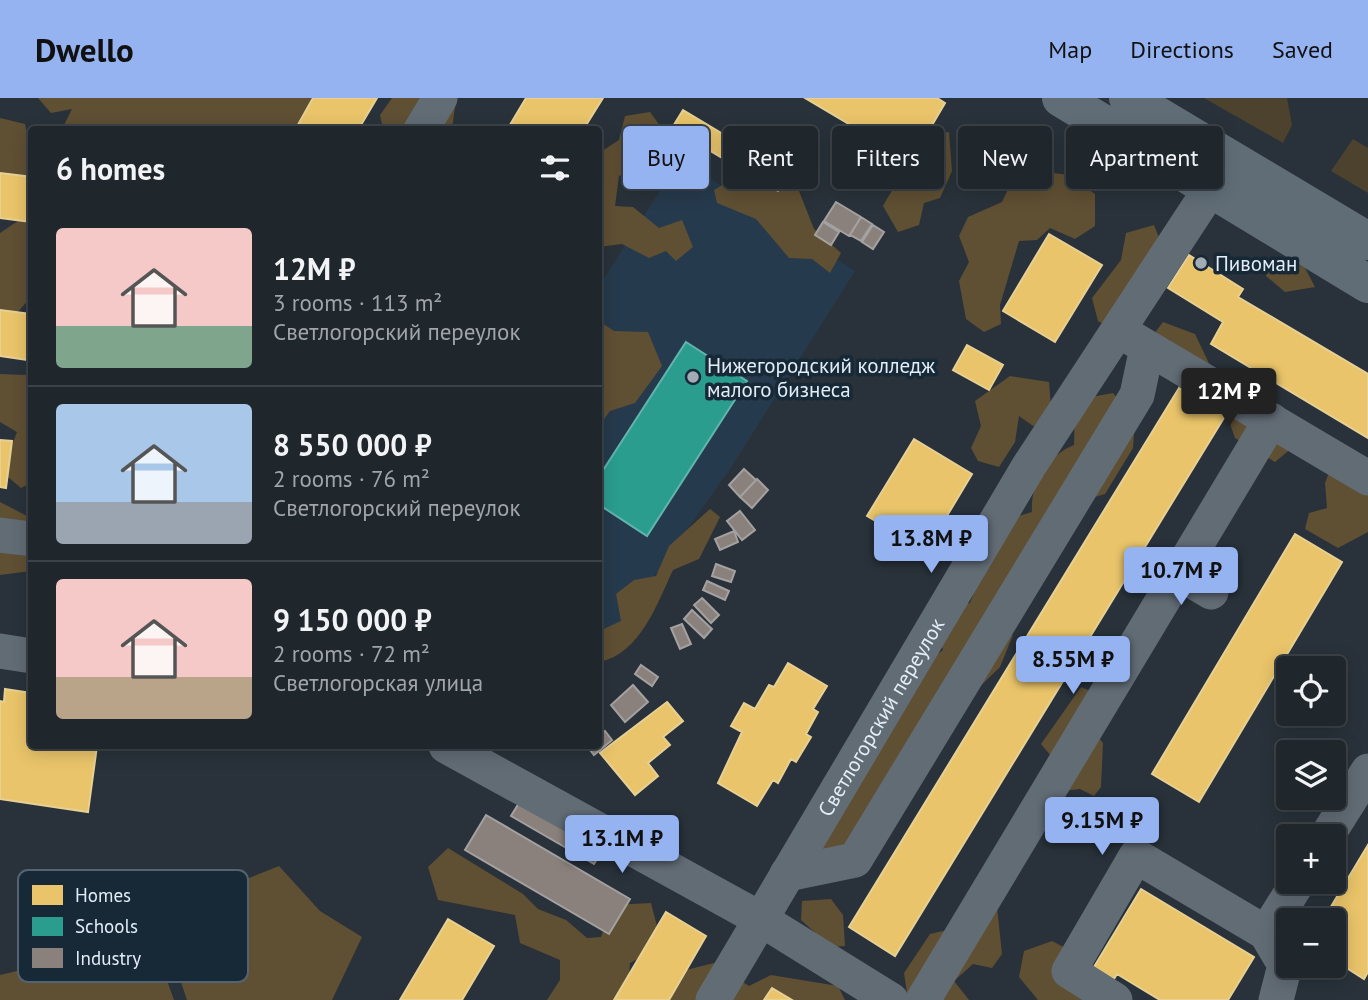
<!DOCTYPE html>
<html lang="en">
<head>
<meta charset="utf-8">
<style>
  body { margin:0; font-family:"PT Sans",sans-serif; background:#272e34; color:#f1f3f6; height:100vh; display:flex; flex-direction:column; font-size:26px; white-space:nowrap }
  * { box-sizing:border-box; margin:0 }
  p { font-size:23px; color:#a1a5a9 }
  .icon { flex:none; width:38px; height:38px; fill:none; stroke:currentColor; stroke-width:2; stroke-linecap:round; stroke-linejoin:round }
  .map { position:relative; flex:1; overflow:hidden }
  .sheet { position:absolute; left:28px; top:28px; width:574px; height:623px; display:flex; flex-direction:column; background:#1f262c; border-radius:7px; box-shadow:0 4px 18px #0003,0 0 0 2px #3c4348 }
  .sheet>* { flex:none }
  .hud { position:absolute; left:623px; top:28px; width:639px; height:63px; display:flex; gap:14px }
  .fabs { position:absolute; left:1276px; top:558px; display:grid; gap:14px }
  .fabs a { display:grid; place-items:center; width:70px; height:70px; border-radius:7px; background:#1f262c; box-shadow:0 4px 18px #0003,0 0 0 2px #3c4348; font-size:35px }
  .price { position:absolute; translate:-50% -60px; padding:0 16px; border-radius:7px; background:#95b2f1; color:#111; font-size:23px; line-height:46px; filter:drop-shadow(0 2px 4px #0008) }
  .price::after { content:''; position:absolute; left:50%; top:42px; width:21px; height:16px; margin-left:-10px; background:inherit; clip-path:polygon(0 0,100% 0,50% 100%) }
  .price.on { background:#222; color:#fff }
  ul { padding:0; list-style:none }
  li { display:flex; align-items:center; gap:21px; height:175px; padding:0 28px }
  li+li { border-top:2px solid #3c4348 }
  li span { display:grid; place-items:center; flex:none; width:196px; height:140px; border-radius:7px; color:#555 }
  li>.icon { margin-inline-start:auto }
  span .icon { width:84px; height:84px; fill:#fffc; stroke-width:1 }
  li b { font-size:30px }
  h2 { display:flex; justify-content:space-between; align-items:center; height:84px; padding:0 28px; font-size:30px }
  .tag { padding:0 24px; border-radius:7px; background:#1f262c; box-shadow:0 4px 18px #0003,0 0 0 2px #3c4348; font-size:24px; line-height:63px }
  .tag.on { background:#95b2f1; color:#111 }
  header { display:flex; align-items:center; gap:42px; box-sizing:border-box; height:98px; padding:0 35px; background:#95b2f1; color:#111 }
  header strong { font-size:33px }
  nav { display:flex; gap:38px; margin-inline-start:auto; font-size:24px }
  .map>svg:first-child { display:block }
  .built { fill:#263a4d }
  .green { fill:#4d422d }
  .forest { fill:#5f4f33 }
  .homes { fill:#e9c46a; stroke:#e7d094; stroke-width:2 }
  .schools { fill:#2a9d8f; stroke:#61b5ae; stroke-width:2 }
  .industry { fill:#8a817c; stroke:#a4a1a1; stroke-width:2 }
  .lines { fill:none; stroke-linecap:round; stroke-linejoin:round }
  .minor { stroke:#626c75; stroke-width:35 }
  .major { stroke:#606d77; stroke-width:38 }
  .poi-dot { fill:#a1acb5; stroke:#172837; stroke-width:2.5 }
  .labels { text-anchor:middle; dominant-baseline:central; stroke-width:7; stroke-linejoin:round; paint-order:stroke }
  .poi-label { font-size:21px; fill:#e2edf7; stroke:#172837; text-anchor:start }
  .street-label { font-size:21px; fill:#e2edf7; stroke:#172837 }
  .key { fill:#172837; stroke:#546371; stroke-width:2 }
  .key-label { font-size:19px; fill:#e2edf7 }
</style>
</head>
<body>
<header>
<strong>Dwello</strong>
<nav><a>Map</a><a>Directions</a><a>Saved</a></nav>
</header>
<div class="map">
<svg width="1368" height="902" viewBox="0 0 1368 902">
  <rect width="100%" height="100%" fill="#29323a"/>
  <path class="built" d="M680,61L855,173L732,368L617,531L598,536V190Z"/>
  <path class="green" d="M1204,0H1287L1292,27L1283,45Z
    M1353,41L1368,50V95L1331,73Z"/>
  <path class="forest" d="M38,0H311L314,15L305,31H62L72,11L51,15Z
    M392,0H450L455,8L452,31H383L380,17Z
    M650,14L666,36L657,64L619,78L615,108L633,109L659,130L682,122L693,149L676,163L666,153L649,160L622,146L599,149V55L619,42L625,18Z
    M0,20L25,26L28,42L32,43L31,199L9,224L0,227V135L30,115L0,114Z
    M949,34L952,73L940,100L924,105L919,127L898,134L883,108C897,82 914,66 923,38Z
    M1018,70L1068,77L1095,96V128L1075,141L1050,130L1037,142L1019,143L1000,207L1001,226L984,234L966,221L959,183L969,164L959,138L968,119L1002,104Z
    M768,73L797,88L814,131L841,155L830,175L812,161L789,160L756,121L717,105L714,92L739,77Z
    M1154,127L1165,155L1110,230L1098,223L1092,200L1121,162L1126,135Z
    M1284,159L1305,170L1315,189L1285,194L1266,178L1267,163Z
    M599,223L614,233L648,234L662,268L635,305L610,313L599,328Z
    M1163,224L1195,236L1216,280L1368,374V434L1338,450L1305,431L1309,415L1327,410L1325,385L1332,367L1293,349L1275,364L1235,340L1228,320L1178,290V274L1150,241Z
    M31,267V385L21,390L2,374L17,334L0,324V276L25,277Z
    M1010,278L1049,284L1052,322L1033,328L1019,318L1015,344L999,369L978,363L971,350L981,328L975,303Z
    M1113,295L1135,323L1133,350L1105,396L1074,405L993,544L1013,537L1000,569L964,604L841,782L811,779V720L915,572L943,552L936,533L944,511L970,505L1002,423L1032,414C1030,386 1048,357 1074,347L1075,302Z
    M0,404L29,419L31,416V473L0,477Z
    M710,411L720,419L699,461L673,472C657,506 640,556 599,564V533L621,523L616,496L634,482L656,478L669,448Z
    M1081,589L1090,593L1084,622L1103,645L1101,689L1094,698L1080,691L1055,694L1056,664L1041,646Z
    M448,750L523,796L538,811L566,822L587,840L601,839L612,807L651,805L662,848L630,865L627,902H547L560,882V862L520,845L515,817L438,802L428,769Z
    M279,768L320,813L362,839L332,902H187L167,843L142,823Z
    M831,801L843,817L845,848L831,849L801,822L802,803Z
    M997,809L1002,856L992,870L973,866L954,883L969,902H908L904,875L930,836L952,831Z
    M152,841L174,902H0V877Z
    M1052,843L1083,859L1103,902H1038L1019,879L1024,853Z
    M714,865L749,888L771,877L838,888L845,902H669L678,874Z"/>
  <path class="homes" d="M313,0H377L358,32H295Z
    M526,0H603L583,32H507Z
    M526,0H603L583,32H507Z
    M805,0H937L945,5L911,63Z
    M683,12L738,45L727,63L672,30Z
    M0,75L32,79V124L0,120Z
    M1049,136L1102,167L1055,244L1003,213Z
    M1189,157L1243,191L1238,199L1368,276V340L1211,246L1223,224L1168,190Z
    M0,212L32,216L28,262L0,258Z
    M967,247L1003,267L989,292L953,272Z
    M1179,290L1225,318L895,858L849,829Z
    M914,341L972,376L926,453L867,418Z
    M0,342L12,343L6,390L0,389Z
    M1295,436L1342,464L1199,704L1152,676Z
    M788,565L827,588L813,611L818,614L806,636L811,639L796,664L791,661L778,685L773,682L757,708L718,685L742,634L731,628L744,605L755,611L769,587L774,589Z
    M5,591L32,595V648H97L88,714L0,701V603L4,604Z
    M667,604L683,623L663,639L670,647L648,665L658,678L635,697L600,655Z
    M1368,747V874L1364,881L1334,862V822H1323Z
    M1141,791L1254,859L1228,902H1160L1117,876L1114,881L1094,869Z
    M666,814L706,838L669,902H614Z
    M448,821L494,848L462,902H400Z
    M772,890L792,902H764Z"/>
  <path class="schools" d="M686,244L747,283L647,438L598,406V380Z"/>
  <path class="industry" d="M753,51L764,58L752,77L741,71Z
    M766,59L777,65L765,85L754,79Z
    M779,66L790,73L778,93L767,87Z
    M836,104L861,119L849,138L824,123Z
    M861,119L872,126L861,143L850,137Z
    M823,124L839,134L831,147L815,137Z
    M873,127L884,134L873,151L862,144Z
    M744,371L756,382L740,399L729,387Z
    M757,381L768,392L752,410L740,399Z
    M740,413L755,432L742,442L727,423Z
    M734,433L738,444L720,452L715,441Z
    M716,466L735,473L731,484L712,478Z
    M707,483L729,493L725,502L703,492Z
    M702,500L719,517L711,525L694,507Z
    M692,512L712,531L704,540L684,521Z
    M682,526L691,546L680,551L671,530Z
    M641,567L658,579L652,588L635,576Z
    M633,587L648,604L625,624L611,607Z
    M605,633L612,642L594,657L587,648H598V639Z
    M522,700L605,748L594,766L511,718Z
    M486,717L630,801L609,836L465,752Z"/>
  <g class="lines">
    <g class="minor">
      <path d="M421,32L440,0"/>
      <path d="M1128,238L1368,380"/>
      <path d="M0,437L32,441"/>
      <path d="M1179,475L1211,494"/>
      <path d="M0,553L32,558"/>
      <path d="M446,648L762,822L891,902"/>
      <path d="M1327,738L1368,673"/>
      <path d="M787,776L855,762L1137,297L1147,250"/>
      <path id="s1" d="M713,902L1029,368L1211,90"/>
      <path d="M923,902L1271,322"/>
      <path d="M1115,902L1069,873L1136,758L1266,835"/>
      <path d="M1276,902L1285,867L1266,835L1298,784"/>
    </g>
    <path class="major" d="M1061,0L1368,186
      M1128,0L1368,143"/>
  </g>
  <g class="poi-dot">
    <circle cx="1201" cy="165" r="7"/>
    <circle cx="693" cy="279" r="7"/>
  </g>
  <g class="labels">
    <g class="poi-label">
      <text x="1215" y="165">Пивоман</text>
      <text x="707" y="267">Нижегородский колледж<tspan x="707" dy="24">малого бизнеса</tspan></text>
    </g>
    <g class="street-label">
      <text stroke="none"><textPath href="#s1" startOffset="329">Светлогорский переулок</textPath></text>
    </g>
  </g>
  <rect x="18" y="772" width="230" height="112" rx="10" class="key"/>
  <rect x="32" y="787" width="31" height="20" fill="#e9c46a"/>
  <rect x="32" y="819" width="31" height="19" fill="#2a9d8f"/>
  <rect x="32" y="850" width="31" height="20" fill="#8a817c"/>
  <g class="key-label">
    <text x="75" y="804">Homes</text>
    <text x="75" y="835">Schools</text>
    <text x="75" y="867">Industry</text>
  </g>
</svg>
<div class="fabs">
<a><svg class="icon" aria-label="locate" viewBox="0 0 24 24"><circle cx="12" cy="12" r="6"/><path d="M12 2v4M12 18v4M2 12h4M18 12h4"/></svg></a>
<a><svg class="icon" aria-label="layers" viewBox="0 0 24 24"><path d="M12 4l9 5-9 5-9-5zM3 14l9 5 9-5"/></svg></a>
<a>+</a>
<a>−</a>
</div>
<b class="price on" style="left:1229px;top:330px">12M ₽</b>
<b class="price" style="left:931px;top:477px">13.8M ₽</b>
<b class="price" style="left:1181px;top:509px">10.7M ₽</b>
<b class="price" style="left:1073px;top:598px">8.55M ₽</b>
<b class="price" style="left:1102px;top:759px">9.15M ₽</b>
<b class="price" style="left:622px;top:777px">13.1M ₽</b>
<div class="hud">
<a class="tag on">Buy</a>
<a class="tag">Rent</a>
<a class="tag">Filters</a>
<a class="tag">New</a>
<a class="tag">Apartment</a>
</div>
<section class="sheet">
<h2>6 homes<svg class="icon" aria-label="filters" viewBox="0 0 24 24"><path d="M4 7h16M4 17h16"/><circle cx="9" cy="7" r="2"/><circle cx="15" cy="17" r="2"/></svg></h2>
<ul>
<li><span style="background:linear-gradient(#f6c9c9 70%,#7fa58c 0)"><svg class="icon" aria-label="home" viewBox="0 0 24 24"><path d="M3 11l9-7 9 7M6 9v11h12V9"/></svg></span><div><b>12M ₽</b><p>3 rooms · 113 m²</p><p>Светлогорский переулок</p></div></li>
<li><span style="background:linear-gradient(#a9c7e8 70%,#9aa5b1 0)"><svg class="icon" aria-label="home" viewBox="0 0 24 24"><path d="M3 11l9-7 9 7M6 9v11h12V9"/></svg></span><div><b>8 550 000 ₽</b><p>2 rooms · 76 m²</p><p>Светлогорский переулок</p></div></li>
<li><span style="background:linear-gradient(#f6c9c9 70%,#b9a48a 0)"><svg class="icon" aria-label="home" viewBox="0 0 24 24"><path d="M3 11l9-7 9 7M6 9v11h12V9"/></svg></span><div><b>9 150 000 ₽</b><p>2 rooms · 72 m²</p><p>Светлогорская улица</p></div></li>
</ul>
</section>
</div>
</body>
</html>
